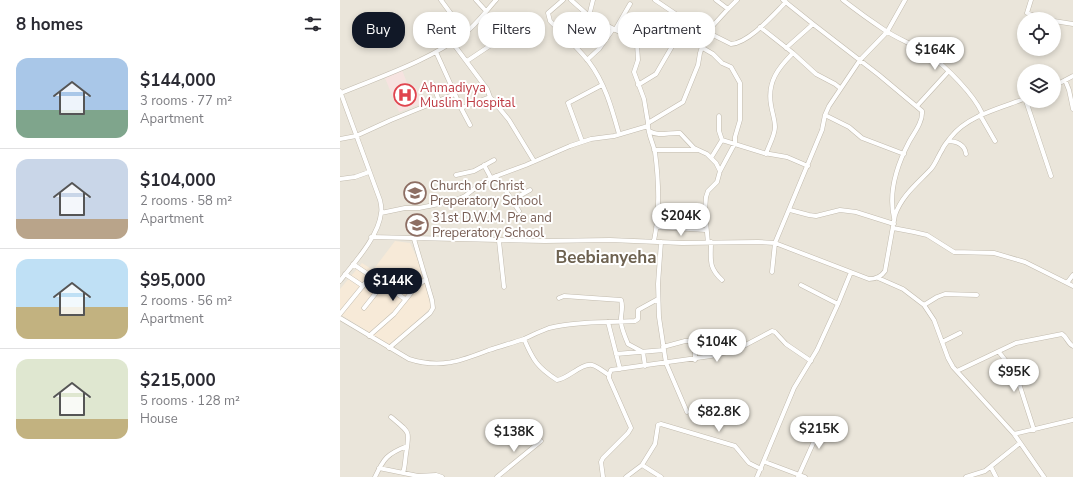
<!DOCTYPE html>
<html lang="en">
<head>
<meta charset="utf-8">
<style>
  body { margin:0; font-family:"Nunito Sans",sans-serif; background:#f2f2f3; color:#2b2b33; height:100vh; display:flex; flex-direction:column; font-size:15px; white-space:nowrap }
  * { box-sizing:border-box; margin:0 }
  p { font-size:13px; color:#7c7c81 }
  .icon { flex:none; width:22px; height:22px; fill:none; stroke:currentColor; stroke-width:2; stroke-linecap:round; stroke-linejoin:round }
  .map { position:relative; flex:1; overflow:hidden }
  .sheet { display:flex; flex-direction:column; background:#fff; width:340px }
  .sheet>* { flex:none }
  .hud { position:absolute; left:12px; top:12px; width:380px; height:36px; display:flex; gap:8px }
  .fabs { position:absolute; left:677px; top:12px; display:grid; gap:8px }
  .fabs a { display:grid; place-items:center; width:44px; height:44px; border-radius:50%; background:#fff; box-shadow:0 2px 6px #0003; font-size:20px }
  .price { position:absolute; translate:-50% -34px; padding:0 9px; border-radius:14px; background:#fff; color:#222; font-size:13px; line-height:26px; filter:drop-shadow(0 1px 2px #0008) }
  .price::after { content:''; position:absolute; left:50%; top:24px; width:12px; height:9px; margin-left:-6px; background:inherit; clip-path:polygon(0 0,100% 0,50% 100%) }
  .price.active { background:#111827; color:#fff }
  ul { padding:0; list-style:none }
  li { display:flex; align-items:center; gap:12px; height:100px; padding:0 16px }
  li+li { border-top:1px solid #e1e1e2 }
  li span { display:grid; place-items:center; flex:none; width:112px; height:80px; border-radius:12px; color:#555 }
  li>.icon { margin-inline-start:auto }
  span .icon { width:48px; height:48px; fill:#fffc; stroke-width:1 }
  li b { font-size:17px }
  h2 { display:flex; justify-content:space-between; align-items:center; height:48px; padding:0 16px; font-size:17px }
  .chip { padding:0 14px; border-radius:16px; background:#fff; box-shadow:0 2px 6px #0003; font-size:14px; line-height:36px }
  .chip.active { background:#111827; color:#fff }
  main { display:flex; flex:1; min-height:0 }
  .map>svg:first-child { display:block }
  .residential { fill:#eae5da; fill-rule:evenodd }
  .commercial { fill:#f7ead8 }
  .medical { fill:#f6e3e0 }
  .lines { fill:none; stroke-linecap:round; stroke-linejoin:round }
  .minor-casing { stroke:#c2bbae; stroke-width:5 }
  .minor { stroke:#fff; stroke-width:4 }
  .labels { text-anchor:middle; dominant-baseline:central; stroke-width:4; stroke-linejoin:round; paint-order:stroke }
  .health-label { font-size:13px; fill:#be3a42; stroke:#fff; text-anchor:start }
  .education-label { font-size:13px; fill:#785e54; stroke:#fff; text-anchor:start }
  .district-label { font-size:17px; font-weight:bold; fill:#6e6250; stroke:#fff }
</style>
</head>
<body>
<main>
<section class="sheet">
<h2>8 homes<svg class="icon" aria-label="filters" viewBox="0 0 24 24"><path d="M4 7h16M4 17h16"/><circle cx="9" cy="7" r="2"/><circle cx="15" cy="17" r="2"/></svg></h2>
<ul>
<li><span style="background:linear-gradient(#a9c7e8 65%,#7fa58c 0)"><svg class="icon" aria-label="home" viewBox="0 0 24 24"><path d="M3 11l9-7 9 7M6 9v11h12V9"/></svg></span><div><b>$144,000</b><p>3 rooms · 77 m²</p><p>Apartment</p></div></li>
<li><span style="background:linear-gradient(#c9d6e8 75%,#b9a48a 0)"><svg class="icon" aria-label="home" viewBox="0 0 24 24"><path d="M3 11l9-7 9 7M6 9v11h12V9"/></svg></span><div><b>$104,000</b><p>2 rooms · 58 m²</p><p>Apartment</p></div></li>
<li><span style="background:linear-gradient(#bfe0f5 60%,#c2b280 0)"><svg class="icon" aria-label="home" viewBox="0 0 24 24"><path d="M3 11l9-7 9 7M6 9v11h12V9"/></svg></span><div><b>$95,000</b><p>2 rooms · 56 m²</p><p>Apartment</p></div></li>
<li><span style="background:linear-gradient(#dfe7d0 75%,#c2b280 0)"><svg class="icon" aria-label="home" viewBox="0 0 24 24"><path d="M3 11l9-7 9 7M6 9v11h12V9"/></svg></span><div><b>$215,000</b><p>5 rooms · 128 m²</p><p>House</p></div></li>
</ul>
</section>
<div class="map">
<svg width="733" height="477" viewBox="0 0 733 477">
  <rect width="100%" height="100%" fill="#f6f3ec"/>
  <path class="residential" d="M0,0H733V477H0ZM684,19H714V49H684ZM684,71H714V101H684Z"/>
  <path class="commercial" d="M55,241L70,243L84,273L91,308L50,346L0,314V289L22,263L33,270Z"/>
  <path class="medical" d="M62,70L69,88L75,86L82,103L59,112L45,78Z"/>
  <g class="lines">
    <g class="minor-casing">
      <path id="minor" d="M101,0L125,33
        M136,0L146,11
        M223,0L208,13L210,21C223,34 237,47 249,62C265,83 272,109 279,134
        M231,0L249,16L291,38L297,44L298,60L294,72L304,99L308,123
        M315,0L349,23L391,44C409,43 433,15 446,2
        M376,0L388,9L397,0
        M443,0L473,24L539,75L582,111C583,122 574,133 569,142C557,165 548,192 554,218
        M503,0C517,11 531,21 546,31C560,40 575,45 589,55C606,66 634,95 642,113
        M691,0L687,13L703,19
        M249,16L253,0
        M714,21L733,24
        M420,27L453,53L476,74L495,84L500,88
        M275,30L290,4
        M112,42L147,89L150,97L169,120L194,161
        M361,47L373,54L382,63L391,67L400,83V120L395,137V143L380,171L377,182L368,191L366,197L365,211L368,243
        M446,48L473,24
        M96,52L115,94
        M247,60L259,49L273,29
        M127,61L157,41
        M725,80L729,90L733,109
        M93,84L99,101
        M298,85L316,74L334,43
        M714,86L733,76
        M0,91L40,200C41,204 42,209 41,213C39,236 14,263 0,281
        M1,93C42,76 89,61 125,33C137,24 146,11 156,0
        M686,101L711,176
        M577,106L608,72
        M121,108L130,125
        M485,115L509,127L522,138L564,154
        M640,115L655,141
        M379,116V131L382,140L424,153L447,157L468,166
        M309,131C319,137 329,132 340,133L354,148L367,154L376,163L380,171
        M0,139L16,136L51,120L115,94L121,108L150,97
        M242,141L228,103L262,85
        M608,141C617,141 625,145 626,154
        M314,150H358
        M426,154C429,145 435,135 435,127C435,120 432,112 431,105C427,82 438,68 453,53
        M371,158L382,140
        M144,165L151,178
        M116,175L134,171L154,160
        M156,176L179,211
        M0,179L15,177L29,172
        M172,200L190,190
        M450,210L469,215L476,216L500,210L516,212L554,224
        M41,213L65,208H79L114,201L125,196L143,182L151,178L186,165L230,146L251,139L274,136L308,126
        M316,227L366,230
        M553,228L574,232L587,235L614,252L654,253L685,262L733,286
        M31,237L205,241L270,240L342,243L418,242L435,243L529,279C536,279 541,277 545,271L555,215C562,195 578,183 591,169C596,163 598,156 602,150C604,145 608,141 611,137C627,116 660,108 684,99
        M159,241L164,287
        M314,241C320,212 319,182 315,152C313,143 307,132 308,123L343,102L358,65L360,53L367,32L388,9
        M321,242L318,284L319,317L326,363L347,412
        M371,242C371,260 368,267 382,280
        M13,264L65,299
        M432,272L435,243L482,130L485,115L489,106L520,60L547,32L565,0
        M5,274L23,286
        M538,278L563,289L584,305L594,320L608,358L613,367L674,434L704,477
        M727,283L733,275
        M461,285L498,304
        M219,298L224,296L281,300C284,308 280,315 281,323C282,330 285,337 288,344L303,352L305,366
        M584,305L597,297L605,294L637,295
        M24,308L43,284
        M0,314L31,276
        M0,318L69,359C100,369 121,361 149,350C161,346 172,343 184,339C192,335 201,331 209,328C238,321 266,323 295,321L298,319V310L318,299
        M268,322L280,369
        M29,336L54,314L75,288L86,279
        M184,339C193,360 197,367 217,380C228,379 241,363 252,365C257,366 264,372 269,375
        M602,342L620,333
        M323,347L345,341H349L355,348V360
        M49,348L90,313L93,308L92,300L74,239
        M659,352L676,374L694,430
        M276,354L324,350
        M617,371L676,343L722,334C727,337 728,344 733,346
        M51,417C70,433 70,430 66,454C65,461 65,467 63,473
        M674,434L733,420
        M425,462L465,477
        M302,465L321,477
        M651,467L656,477
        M39,468L78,476L96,475L102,477
        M35,477C44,458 47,454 67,446
        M157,477L201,441
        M263,477L261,462L263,458L288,433L291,428L269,378V375L271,370L371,356L396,350L432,331L435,332L446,344L471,361
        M286,477L302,465L315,444L318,425L321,424L395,446L409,463L421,469
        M417,477L454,388L477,350L498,304L511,272
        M458,477L484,419
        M626,477L645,471L680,443"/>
    </g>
    <use href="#minor" class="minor"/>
  </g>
  <defs>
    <g id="hospital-ring" transform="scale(1.15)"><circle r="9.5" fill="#fff" stroke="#e0444e" stroke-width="1.5"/><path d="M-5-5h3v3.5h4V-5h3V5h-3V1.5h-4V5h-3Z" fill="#e0444e"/></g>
    <g id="school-ring" transform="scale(1.15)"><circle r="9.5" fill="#fff" stroke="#8d6e63" stroke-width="1.5"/><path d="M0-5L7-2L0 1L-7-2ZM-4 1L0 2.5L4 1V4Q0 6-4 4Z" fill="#8d6e63"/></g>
  </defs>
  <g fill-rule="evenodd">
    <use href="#hospital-ring" x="65" y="95"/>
    <use href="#school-ring" x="75" y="193"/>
    <use href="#school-ring" x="77" y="225"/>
  </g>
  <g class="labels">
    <g class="health-label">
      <text x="80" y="88">Ahmadiyya<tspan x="80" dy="15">Muslim Hospital</tspan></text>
    </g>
    <g class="education-label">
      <text x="90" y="186">Church of Christ<tspan x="90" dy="15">Preperatory School</tspan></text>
      <text x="92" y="218">31st D.W.M. Pre and<tspan x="92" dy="15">Preperatory School</tspan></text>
    </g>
    <g class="district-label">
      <text x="266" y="257">Beebianyeha</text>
    </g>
  </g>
</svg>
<div class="fabs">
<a><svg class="icon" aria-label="locate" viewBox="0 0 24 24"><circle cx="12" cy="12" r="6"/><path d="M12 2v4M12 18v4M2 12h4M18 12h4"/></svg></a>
<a><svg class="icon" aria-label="layers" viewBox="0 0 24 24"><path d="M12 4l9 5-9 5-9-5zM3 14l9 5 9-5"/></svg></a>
</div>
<b class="price" style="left:595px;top:71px">$164K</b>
<b class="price" style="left:341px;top:237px">$204K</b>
<b class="price active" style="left:53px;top:302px">$144K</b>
<b class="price" style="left:377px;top:363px">$104K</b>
<b class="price" style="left:674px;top:393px">$95K</b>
<b class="price" style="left:379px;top:433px">$82.8K</b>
<b class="price" style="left:479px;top:450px">$215K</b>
<b class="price" style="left:174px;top:453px">$138K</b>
<div class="hud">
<a class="chip active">Buy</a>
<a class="chip">Rent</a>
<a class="chip">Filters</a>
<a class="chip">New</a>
<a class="chip">Apartment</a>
</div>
</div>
</main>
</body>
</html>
